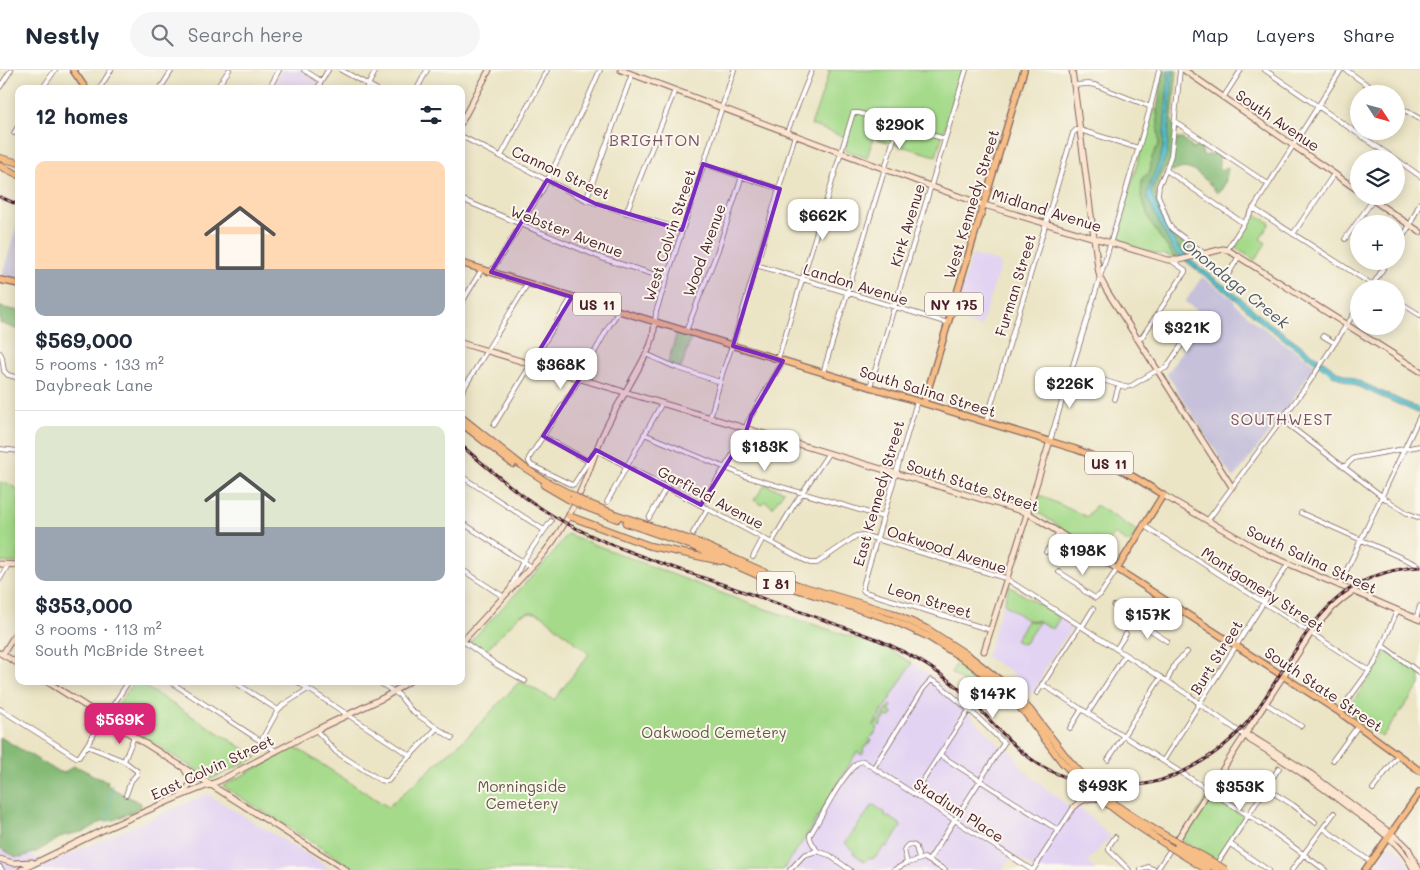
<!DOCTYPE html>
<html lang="en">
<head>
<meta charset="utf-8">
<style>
  body { margin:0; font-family:Mali,sans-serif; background:#f6f6f7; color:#1f2937; height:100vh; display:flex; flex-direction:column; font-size:19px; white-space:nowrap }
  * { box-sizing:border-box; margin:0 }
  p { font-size:16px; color:#747a83 }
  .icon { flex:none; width:28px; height:28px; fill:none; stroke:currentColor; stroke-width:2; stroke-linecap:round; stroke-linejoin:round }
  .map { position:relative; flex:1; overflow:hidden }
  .sheet { position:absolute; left:15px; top:15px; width:450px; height:600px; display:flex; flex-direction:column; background:#fff; border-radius:10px; box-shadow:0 2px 12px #0003 }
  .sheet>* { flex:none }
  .needle { width:32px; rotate:126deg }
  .fabs { position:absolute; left:1350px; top:15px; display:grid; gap:10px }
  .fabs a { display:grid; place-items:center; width:55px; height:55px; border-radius:50%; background:#fff; box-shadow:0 2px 12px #0003; font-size:25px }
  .price { position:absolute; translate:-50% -42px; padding:0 11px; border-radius:10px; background:#fff; color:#222; font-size:16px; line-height:32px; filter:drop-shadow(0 1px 2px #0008) }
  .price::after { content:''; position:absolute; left:50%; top:30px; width:15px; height:11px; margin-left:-8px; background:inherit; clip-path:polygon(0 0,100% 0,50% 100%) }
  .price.current { background:#db2777; color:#fff }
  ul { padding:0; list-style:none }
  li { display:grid; align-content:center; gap:10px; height:265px; padding:0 20px }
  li+li { border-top:1px solid #e0e1e3 }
  li span { display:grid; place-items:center; height:155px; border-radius:10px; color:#555 }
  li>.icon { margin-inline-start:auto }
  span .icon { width:90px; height:90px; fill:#fffc; stroke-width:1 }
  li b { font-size:21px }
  h2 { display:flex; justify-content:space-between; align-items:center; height:60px; padding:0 20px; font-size:21px }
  header { display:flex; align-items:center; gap:30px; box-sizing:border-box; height:70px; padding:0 25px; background:#fff; border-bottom:1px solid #e0e1e3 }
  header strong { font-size:24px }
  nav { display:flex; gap:28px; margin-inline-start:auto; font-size:18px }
  .search { width:350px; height:45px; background:#f6f6f7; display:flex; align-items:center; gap:12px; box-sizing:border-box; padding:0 18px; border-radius:28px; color:#747a83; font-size:19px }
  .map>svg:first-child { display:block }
  .built { fill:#e3d3f3 }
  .industrial { fill:#c6c0da }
  .green { fill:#a5da8a; stroke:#787c5a }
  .forest { fill:#84ba76; stroke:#676c50 }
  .water { fill:#52bfcb; stroke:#4e6f7b }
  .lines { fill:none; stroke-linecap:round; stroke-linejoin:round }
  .stream { stroke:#52bfcb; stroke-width:1 }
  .street-casing { stroke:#826461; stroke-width:5.5 }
  .secondary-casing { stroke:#826461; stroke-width:7 }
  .primary-casing { stroke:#826461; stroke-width:8 }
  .highway-casing { stroke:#826461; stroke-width:8 }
  .street { stroke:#fff; stroke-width:4 }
  .secondary { stroke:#fbe5cf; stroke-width:5 }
  .primary { stroke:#f6be86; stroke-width:5.5 }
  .highway { stroke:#f6be86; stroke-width:6 }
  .rail-casing { stroke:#4a1f2b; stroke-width:3 }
  .rail { stroke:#fbf7ec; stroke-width:1; stroke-dasharray:4; stroke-linecap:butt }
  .highway-bridge-casing { stroke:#826461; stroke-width:8; stroke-linecap:butt }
  .highway-bridge { stroke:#f6be86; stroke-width:6 }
  .marked { fill:#7b2cbf; fill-opacity:0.2; stroke:#7b2cbf; stroke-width:4; stroke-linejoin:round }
  .labels { text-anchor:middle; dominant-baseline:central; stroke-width:4; stroke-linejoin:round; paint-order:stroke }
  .shield { fill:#fbf7ec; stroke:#7f6065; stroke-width:1 }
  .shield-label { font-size:14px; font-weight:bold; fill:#4a1f2b }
  .street-label { font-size:15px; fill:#4a1f2b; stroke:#fbf7ec }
  .park-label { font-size:15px; fill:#655748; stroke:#fbf7ec }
  .neighbourhood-label { font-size:16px; letter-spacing:1px; fill:#7b5367; stroke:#fbf7ec }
  .water-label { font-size:16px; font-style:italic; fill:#4d5763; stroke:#fbf7ec }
</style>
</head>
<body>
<header>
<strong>Nestly</strong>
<div class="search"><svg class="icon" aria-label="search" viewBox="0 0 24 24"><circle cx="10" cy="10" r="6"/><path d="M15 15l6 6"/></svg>Search here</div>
<nav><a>Map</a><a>Layers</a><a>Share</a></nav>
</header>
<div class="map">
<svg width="1420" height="800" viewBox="0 0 1420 800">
  <rect width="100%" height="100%" fill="#fbf7ec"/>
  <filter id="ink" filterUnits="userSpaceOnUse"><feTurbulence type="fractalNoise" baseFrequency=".02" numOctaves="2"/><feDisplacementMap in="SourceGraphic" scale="10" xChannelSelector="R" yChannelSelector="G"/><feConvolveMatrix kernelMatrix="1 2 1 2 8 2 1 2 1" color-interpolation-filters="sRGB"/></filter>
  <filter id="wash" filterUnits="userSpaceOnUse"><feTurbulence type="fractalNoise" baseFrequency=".0096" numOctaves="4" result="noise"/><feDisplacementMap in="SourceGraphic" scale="20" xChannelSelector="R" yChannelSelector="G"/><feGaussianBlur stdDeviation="1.12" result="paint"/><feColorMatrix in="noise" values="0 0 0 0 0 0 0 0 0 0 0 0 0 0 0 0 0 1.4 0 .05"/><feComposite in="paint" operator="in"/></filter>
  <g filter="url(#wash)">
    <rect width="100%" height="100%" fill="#ebe4c5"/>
    <path class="built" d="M283,0H300L318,12V15L316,19H272Z
      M972,185L1001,193L981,257L953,248Z
      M1009,516L1073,557L1067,564L1044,600L1042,607L1032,624L1009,600L986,587Z
      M912,593L933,607L999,675L1015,685L1020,696L1030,706L1068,736L1079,737L1106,763L1111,766L1088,791L1095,800H1036L1013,784L1003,800H783L805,768Z
      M207,724L333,800H0V766L47,794Z
      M1391,774L1402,783L1412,800H1371Z"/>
    <path class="industrial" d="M19,148V209L2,206Z
      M1202,207L1233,229L1235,234L1248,245L1256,253L1315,295L1284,343L1235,407H1232L1167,304L1206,246L1185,232Z"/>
    <path class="green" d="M827,0H963L936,86L873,68L867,88L845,80L848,68L811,55L830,1Z
      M1153,40H1157L1159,74L1152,87L1150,102L1141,127L1151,154L1175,188L1162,184L1161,185L1116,171L1115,169Z
      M1255,144L1270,153L1260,169L1266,173L1255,190L1234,177Z
      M677,263L691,267L681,298L668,293Z
      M0,412L7,413L19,420V493L0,492Z
      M765,415L784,421L773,437L765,431L762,435L754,430Z
      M1037,424L1087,447L1096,435L1137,461L1129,473L1114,464L1101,484L1033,439Z
      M567,464L750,534L889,579L912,593L873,656L881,649L890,635L892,636L889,641L894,644L890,647L886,646L880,656L879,655L876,658L878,659L873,666H872L869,669L871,670L866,677L865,676L863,680L864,681L862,685L857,682L805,768L783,800H356L223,716L295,677L388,737L470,664L520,611L554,630L589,584L542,545L531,542L520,545L485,581L470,572L551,486Z
      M1009,516L1059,547V549L1053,559H1052L1039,551L1027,550L1004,534Z
      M1027,551L1039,552L1025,573L1021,574L1015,570Z
      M1386,580L1420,604V615L1382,667L1346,641L1381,592Z
      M957,592L974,603L970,616L967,615L951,603Z
      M134,611H136L257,687L211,709L110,647Z
      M1209,724L1245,747L1218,790L1180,770Z
      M874,735L886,744L885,746L888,748L889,747L900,754L901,757L887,777L885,776L877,786H875L873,789L869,787L865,792L853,783L854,782L845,773L872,736Z"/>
    <path class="forest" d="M1163,0H1169L1163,78L1155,103L1149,117C1156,138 1165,171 1179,186L1174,187L1151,154L1141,127L1142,108L1150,102L1152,87L1159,74L1157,40Z
      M1173,0L1177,1L1172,52L1179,59L1176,61L1175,66L1177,69H1183L1191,76L1192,79L1200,76L1202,78V83L1204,86L1217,83L1219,85V100L1228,98C1226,108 1226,118 1217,123C1208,112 1191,91 1175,101L1170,100L1166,97L1156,118L1157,129L1170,158L1173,163L1191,178L1190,183L1185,185L1175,173L1164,152L1151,123L1152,117L1160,100Z
      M0,237L19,241V260L0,253Z
      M0,667L57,701L64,703L73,696C86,699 94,708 108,711L107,715L126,726L141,733L140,738L114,750L102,751L86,761L63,766L36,782L22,787H16L0,778Z"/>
    <path class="water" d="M1169,0H1173L1167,83L1164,91L1152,117L1151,123L1164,152L1178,178L1193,192L1237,225L1263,248L1337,301L1420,339V344L1334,306L1264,255L1234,228L1179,186L1173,180L1147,128V122L1160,88L1163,78Z"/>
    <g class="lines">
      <path class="stream" d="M108,752L112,714"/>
    </g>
  </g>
  <g filter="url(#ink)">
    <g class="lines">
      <g class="street-casing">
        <path id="street" d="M304,0L321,11
          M341,0L376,19
          M1180,0L1171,85L1166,100L1159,115L1158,125L1168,152L1172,159L1205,184
          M1265,0L1395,89
          M1346,0L1380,24
          M1074,15L1088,14L1095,15L1151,37
          M0,17L11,0
          M42,19L55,0
          M99,19L111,0
          M160,19L172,0
          M216,19L229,0
          M269,19L279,0
          M317,19L328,0
          M366,19L376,0
          M417,19L427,0
          M1223,28L1241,0
          M1396,35L1420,49
          M1174,51L1268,114
          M787,62L812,0
          M14,63L19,55
          M461,66L586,130L682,160
          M501,86L547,0
          M1396,89L1420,106
          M703,94L780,119
          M1166,100L1243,153
          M461,129L604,189L666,208
          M586,130L632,4
          M1253,138L1379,219
          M626,143L675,20
          M1293,164L1334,104
          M1345,169L1373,130
          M1396,178L1410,155L1420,133
          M1227,180L1341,0
          M756,195L948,253
          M491,202L543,119L587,30L600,0
          M1225,210L1239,186
          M1370,219L1388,191
          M1396,230L1420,245
          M461,234L482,199
          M619,241L609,256L582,305L529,388V392L531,395L572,415L574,414L596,380L810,493H817L856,466L863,465L1005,508L1190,626L1201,635L1244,665
          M655,252L656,242L734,0
          M686,261L718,180L742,106
          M1323,266L1335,273
          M1138,269L1142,267L1185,202V200L1172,191
          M0,283L2,287L4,301L8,305L19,308
          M646,284L675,297L720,312
          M778,289L853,43H859L945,69
          M1071,300L1125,317L1131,316L1154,302L1166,298L1201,246
          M823,303L898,55
          M870,317L966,0
          M461,323L528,213
          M1115,329L1119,315
          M917,331L863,516V520L865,522L991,560
          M710,348L723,301L734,270L795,65
          M1282,350L1387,430L1407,443L1420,448
          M986,352L1073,63L1076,60H1080L1138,78
          M494,355L572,227
          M644,364L745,406L883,447
          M543,366L588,391
          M1050,371C1076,283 1105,195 1130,106C1141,71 1152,36 1159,0
          M0,379L19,381
          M1344,397L1354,388L1420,376
          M461,406L544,460
          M607,432L662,333
          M701,435L745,365L747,354L751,346L783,291
          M1301,443L1420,496
          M649,448L667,416
          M1208,450L1308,314L1359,236
          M461,452L531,497
          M1143,455L1370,601
          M693,463L708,438
          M772,472L792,438L828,384
          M1046,482L1059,462
          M753,487L763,468
          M461,499L504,527
          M1059,502L1078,514L1084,521L1095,528L1100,525L1117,499
          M0,509L8,495
          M1339,516L1420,346
          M510,519L523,491L551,451
          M1114,536L1167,571
          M1416,549L1420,536
          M1142,553L1159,526
          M1082,557L1093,539
          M463,571L497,595L525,611
          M1383,576L1420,603
          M1116,579L1126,564
          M169,611L276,681
          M233,611L278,640
          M296,611L411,686
          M377,611L399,625L410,639L419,646L452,668
          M1167,611L1175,594L1187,582
          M1042,614L1262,754L1325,800
          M1037,623L1080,556
          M1265,633L1301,656
          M0,639L76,687H79L129,611
          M1339,642L1375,593L1397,541
          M1088,643L1125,585
          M1070,658L1082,639
          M316,660L336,682L380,710L385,711H388L400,696L437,658
          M261,671L278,640L283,635L308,619
          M87,676L124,691L137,701V704L131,711L126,725
          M940,685L1058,760
          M1108,690L1161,607
          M1333,690L1358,656
          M124,691L134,667
          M1163,691L1288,494
          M874,697L923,619L931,610L940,615L976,646L1004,673L929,790
          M1243,704L1293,735L1315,752
          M1373,719L1398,685
          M914,724L969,640
          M1323,758L1371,792
          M1115,767L1109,776V780L1129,800
          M1230,774L1268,800
          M817,781C815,776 809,771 810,765C825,741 837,713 857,693L863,691L1032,800
          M817,781L829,785L850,800
          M907,793L904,780C907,774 911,773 916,777L919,789
          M1216,795L1279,698
          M0,797L2,800
          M790,800L804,785L817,781
          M894,800L905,794L924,788L945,800
          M1033,800L1074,737
          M1141,800L1148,797L1156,800
          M1157,800L1172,777
          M1292,800L1334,743"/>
      </g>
      <g class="secondary-casing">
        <path id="secondary" d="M621,0L930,116L984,135L1168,190H1179L1223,179L1228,180L1420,301
          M1072,0L1098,198L1100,208L1107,221L1232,417
          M1184,0L1359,121
          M461,53L489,0
          M1367,126L1420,162
          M461,273L1028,443L1117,499
          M1163,425L1266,484L1420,550
          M0,494L19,495
          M461,573L544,483C564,459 577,432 588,403C593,390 597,377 603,364C617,334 636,306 650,276L653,267L655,252
          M984,581L1050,371
          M0,583L19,594
          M3,584L19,558
          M46,611L346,800
          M1244,665L1252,667L1311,704L1401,771L1408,778L1419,800
          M1245,665L1250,670C1285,691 1319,714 1351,739C1376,758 1400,771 1414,800
          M181,724C192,715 193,712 185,700
          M1074,737C1081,729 1091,727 1101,729
          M1148,759L1175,775
          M1175,773L1311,563C1323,547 1335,533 1352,522
          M0,789L13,793L32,792
          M21,800L105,759L176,728L219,711L316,660L385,627L410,611"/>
      </g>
      <g class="primary-casing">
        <path id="primary" d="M73,0L86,19
          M461,193L1075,379C1107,390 1135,407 1163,425L1117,499L1339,642L1420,701
          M0,210L19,214
          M924,333L1024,0
          M1365,800L1420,722"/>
      </g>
      <g class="highway-casing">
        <path id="highway" d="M0,88L19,93
          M0,96L19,105
          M461,347L525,398L547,412L574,426
          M461,353L513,394
          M544,415L568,429
          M582,431L615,444L697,472L771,505L798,515L892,543L929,560L969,586L1006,615L1030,640L1067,688
          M583,436L617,449
          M569,446L650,476L721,491
          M626,453L692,476L771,511L892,550L927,566L967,591L999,616L1026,644L1062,692"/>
      </g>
      <use href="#street" class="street"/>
      <use href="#secondary" class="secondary"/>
      <use href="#primary" class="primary"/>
      <use href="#highway" class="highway"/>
      <g class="rail-casing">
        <path id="rail" d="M0,127L19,135
          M461,375C491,401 521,427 555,447C600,473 649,489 698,506C757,526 816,547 874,568C905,581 932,596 958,618C981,638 999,663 1022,682C1062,716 1124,726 1173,706C1204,693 1232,673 1253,645C1302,578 1323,502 1420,497"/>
      </g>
      <use href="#rail" class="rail"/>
      <g class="highway-bridge-casing">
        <path id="highway-bridge" d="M574,426L582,431
          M568,429L583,436
          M1067,688C1084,707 1102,725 1123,740C1156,763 1193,779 1226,800
          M1062,692C1105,739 1154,767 1207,800
          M1177,777L1217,799"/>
      </g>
      <use href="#highway-bridge" class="highway-bridge"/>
    </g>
  </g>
  <path class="marked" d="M703,94L780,119L733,276L783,291L751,346L745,365L701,435L596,380L588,391L543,366L580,308L531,294L572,227L491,202L547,110L596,134L682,160Z"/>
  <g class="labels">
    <g class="shield">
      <rect x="573" y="222.5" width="48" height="23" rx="4"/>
      <rect x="925" y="222.5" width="58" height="23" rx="4"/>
      <rect x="1085" y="381.5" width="48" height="23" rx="4"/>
      <rect x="757" y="501.5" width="38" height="23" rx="4"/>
    </g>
    <g class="shield-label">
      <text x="597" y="234">US 11</text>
      <text x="954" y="234">NY 175</text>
      <text x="1109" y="393">US 11</text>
      <text x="776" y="513">I 81</text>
    </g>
    <g class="street-label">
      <text transform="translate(1278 50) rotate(34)">South Avenue</text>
      <text transform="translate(561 102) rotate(25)">Cannon Street</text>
      <text transform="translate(971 134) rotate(-73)">West Kennedy Street</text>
      <text transform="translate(1047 140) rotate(17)">Midland Avenue</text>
      <text transform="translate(907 155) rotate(-73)">Kirk Avenue</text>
      <text transform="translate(567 161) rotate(21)">Webster Avenue</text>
      <text transform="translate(669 165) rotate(-72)">West Colvin Street</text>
      <text transform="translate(704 180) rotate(-70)">Wood Avenue</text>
      <text transform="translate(856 214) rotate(17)">Landon Avenue</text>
      <text transform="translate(1015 215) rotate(-73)">Furman Street</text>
      <text transform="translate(928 321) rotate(17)">South Salina Street</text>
      <text transform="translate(973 415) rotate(18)">South State Street</text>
      <text transform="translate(878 423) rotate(-74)">East Kennedy Street</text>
      <text transform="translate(711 427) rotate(28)">Garfield Avenue</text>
      <text transform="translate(947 479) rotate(18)">Oakwood Avenue</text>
      <text transform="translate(1312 489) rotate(25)">South Salina Street</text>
      <text transform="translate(1263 519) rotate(33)">Montgomery Street</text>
      <text transform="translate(930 530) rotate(17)">Leon Street</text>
      <text transform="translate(1216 587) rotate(-58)">Burt Street</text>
      <text transform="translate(1324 619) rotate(34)">South State Street</text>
      <text transform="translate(212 697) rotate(-25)">East Colvin Street</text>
      <text transform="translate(959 740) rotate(33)">Stadium Place</text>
    </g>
    <g class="park-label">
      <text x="714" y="662">Oakwood Cemetery</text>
      <text x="522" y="716">Morningside<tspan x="522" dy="17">Cemetery</tspan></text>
    </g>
    <g class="neighbourhood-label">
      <text x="655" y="69">BRIGHTON</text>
      <text x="1282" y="348">SOUTHWEST</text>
    </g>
    <g class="water-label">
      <text transform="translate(1236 213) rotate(39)">Onondaga Creek</text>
    </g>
  </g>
</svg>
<div class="fabs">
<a><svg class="needle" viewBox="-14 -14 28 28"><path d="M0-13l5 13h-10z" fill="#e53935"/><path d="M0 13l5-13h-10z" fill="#747a83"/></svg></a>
<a><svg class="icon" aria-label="layers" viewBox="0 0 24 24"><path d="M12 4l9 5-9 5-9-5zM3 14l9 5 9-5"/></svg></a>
<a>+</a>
<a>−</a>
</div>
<b class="price" style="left:900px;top:80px">$290K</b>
<b class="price" style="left:823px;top:171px">$662K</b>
<b class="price" style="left:1187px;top:283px">$321K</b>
<b class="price" style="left:561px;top:320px">$368K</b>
<b class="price" style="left:1070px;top:339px">$226K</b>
<b class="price" style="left:765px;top:402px">$183K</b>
<b class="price" style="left:1083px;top:506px">$198K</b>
<b class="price" style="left:1148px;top:570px">$157K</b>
<b class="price" style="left:993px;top:649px">$147K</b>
<b class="price current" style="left:120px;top:675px">$569K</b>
<b class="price" style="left:1103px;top:741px">$493K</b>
<b class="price" style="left:1240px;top:742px">$353K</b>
<section class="sheet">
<h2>12 homes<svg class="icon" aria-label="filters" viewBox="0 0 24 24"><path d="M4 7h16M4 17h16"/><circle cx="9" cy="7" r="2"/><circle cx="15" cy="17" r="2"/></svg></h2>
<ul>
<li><span style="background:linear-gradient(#ffd9b3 70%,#9aa5b1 0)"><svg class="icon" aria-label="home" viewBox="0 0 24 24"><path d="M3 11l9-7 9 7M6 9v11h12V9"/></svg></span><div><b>$569,000</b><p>5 rooms · 133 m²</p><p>Daybreak Lane</p></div></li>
<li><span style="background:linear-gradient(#dfe7d0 65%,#9aa5b1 0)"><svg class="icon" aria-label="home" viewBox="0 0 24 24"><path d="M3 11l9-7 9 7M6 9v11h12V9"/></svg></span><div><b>$353,000</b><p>3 rooms · 113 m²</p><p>South McBride Street</p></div></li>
</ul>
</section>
</div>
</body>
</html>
